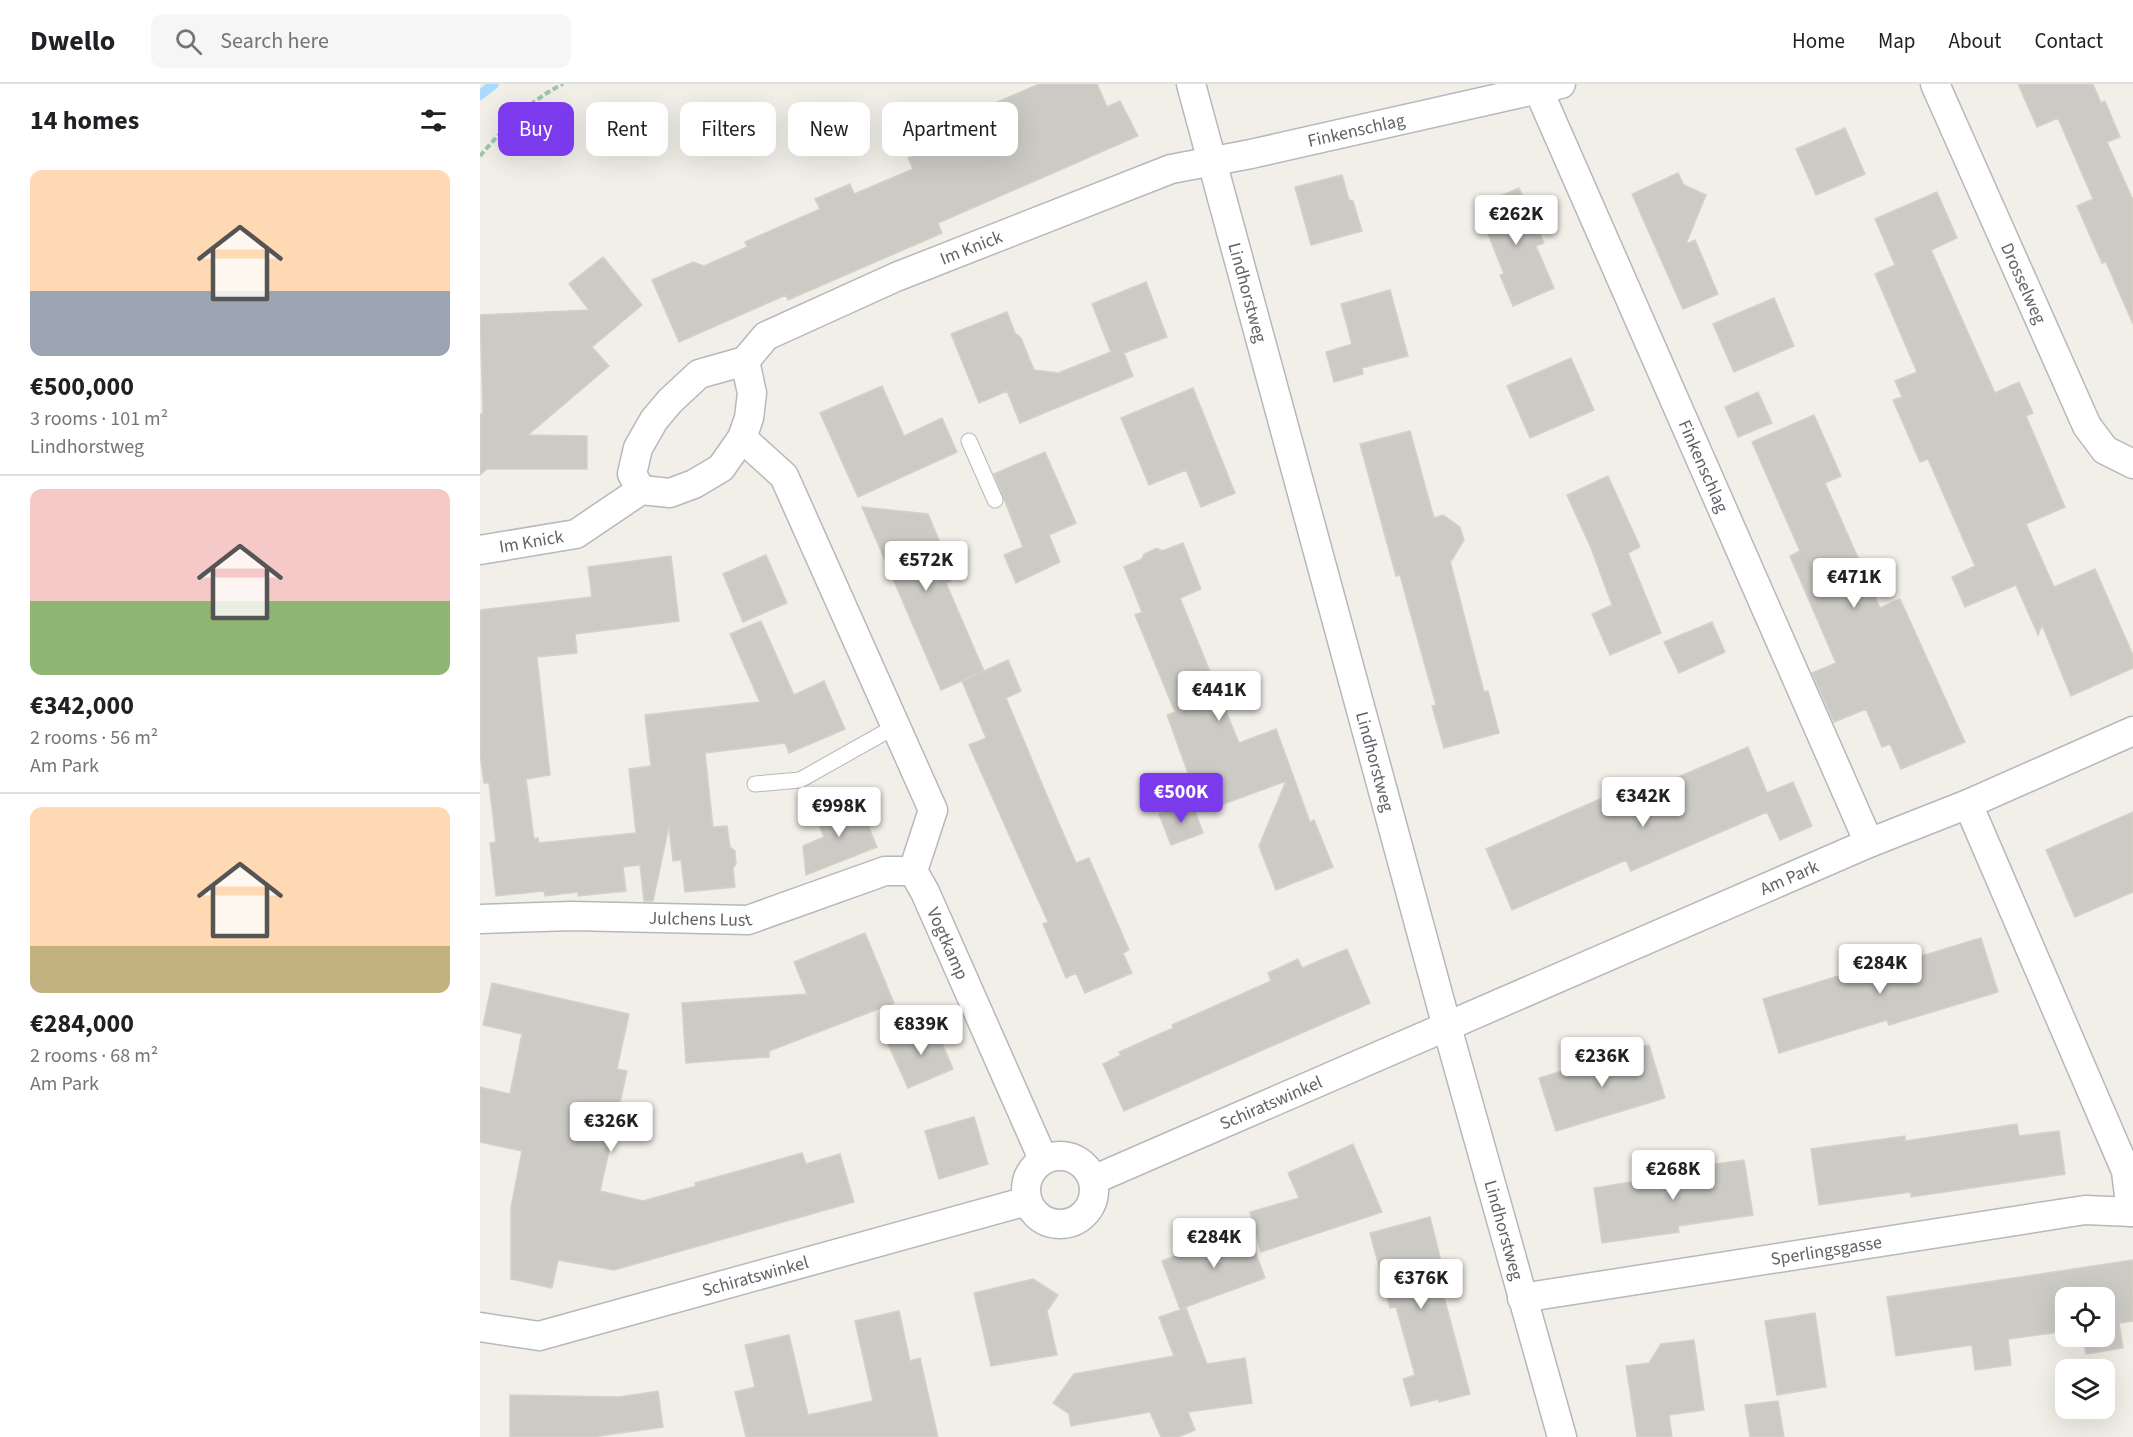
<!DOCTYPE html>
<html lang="en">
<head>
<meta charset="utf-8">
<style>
  body { margin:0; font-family:"Source Sans 3",sans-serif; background:#f6f6f6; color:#202124; height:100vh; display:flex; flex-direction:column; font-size:22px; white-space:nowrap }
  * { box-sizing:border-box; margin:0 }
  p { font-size:20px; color:#757577 }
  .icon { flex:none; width:33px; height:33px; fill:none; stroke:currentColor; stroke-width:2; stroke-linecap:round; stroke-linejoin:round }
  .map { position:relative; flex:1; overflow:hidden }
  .panel { display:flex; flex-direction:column; background:#fff; width:480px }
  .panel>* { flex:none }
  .guide { position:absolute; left:18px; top:18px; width:570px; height:54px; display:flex; gap:12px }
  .tools { position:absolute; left:1575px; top:1203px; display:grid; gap:12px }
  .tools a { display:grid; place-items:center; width:60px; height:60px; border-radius:12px; background:#fff; box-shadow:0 6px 24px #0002; font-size:30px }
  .price { position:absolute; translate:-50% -51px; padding:0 14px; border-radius:6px; background:#fff; color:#222; font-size:20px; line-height:39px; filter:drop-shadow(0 2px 3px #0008) }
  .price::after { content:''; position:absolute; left:50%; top:36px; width:18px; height:14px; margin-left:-9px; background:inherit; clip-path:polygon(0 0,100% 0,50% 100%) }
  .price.active { background:#7c3aed; color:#fff }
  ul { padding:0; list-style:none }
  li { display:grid; align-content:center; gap:12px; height:318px; padding:0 30px }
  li+li { border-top:2px solid #e0e0e0 }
  li span { display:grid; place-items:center; height:186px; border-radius:12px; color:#555 }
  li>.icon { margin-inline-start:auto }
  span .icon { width:108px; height:108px; fill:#fffc; stroke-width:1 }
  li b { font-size:26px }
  h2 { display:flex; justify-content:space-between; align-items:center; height:72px; padding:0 30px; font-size:26px }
  .chip { padding:0 21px; border-radius:12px; background:#fff; box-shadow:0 6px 24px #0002; font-size:21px; line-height:54px }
  .chip.active { background:#7c3aed; color:#fff }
  header { display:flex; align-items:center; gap:36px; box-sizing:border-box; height:84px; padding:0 30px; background:#fff; border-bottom:2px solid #e0e0e0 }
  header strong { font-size:28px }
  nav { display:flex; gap:33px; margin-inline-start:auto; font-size:21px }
  .search { width:420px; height:54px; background:#f6f6f6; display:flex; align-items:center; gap:15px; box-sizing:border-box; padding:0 21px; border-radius:12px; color:#757577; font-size:22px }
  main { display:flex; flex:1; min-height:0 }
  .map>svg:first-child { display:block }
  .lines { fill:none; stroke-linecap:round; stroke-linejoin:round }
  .stream { stroke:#aadaff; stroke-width:10 }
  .building { fill:#cccac5; stroke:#d6d1c6; stroke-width:1.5 }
  .service-casing { stroke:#b5b8bc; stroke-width:17 }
  .minor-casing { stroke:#b5b8bc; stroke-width:31 }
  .path { stroke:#9cc7a9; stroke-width:4; stroke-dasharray:6 3; stroke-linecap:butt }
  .service { stroke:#fff; stroke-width:15 }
  .minor { stroke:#fff; stroke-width:28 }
  .labels { text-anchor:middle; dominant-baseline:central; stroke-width:6; stroke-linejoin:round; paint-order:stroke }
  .street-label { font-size:18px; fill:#5f6368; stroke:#fff }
</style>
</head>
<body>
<header>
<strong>Dwello</strong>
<div class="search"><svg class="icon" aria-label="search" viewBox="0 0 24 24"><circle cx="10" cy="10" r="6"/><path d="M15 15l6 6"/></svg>Search here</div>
<nav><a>Home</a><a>Map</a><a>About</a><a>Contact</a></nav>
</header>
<main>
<section class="panel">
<h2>14 homes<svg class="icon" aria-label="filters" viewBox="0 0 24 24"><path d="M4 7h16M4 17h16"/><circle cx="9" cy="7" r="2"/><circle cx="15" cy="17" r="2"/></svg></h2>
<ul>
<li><span style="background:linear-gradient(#ffd9b3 65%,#9aa5b1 0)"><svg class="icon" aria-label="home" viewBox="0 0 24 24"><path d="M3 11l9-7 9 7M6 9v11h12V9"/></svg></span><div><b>€500,000</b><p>3 rooms · 101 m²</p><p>Lindhorstweg</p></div></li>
<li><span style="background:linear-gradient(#f6c9c9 60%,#8fb573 0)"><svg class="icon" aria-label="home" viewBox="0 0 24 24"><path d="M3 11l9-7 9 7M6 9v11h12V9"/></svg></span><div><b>€342,000</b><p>2 rooms · 56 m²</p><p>Am Park</p></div></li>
<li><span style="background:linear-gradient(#ffd9b3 75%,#c2b280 0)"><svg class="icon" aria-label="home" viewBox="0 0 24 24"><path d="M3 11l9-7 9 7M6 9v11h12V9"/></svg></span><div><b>€284,000</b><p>2 rooms · 68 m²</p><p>Am Park</p></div></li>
</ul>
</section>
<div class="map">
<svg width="1653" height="1353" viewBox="0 0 1653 1353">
  <rect width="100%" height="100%" fill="#f1efe8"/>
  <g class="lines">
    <path class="stream" d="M0,11L14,0"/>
  </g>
  <path class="building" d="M559,0H617L627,23L640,17L658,52L458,139L462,149L308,216L306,211L199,258L172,196L213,178L224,182L267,163L265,158L340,125L335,115L370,100L374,110L433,85L428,74L445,67L439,52Z
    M1538,0H1613L1621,19L1625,17L1640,53L1627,58L1653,116V240L1626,178L1622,179L1597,122L1613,115L1578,34L1557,43Z
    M1365,44L1385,90L1336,111L1316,65Z
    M1198,89L1204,101L1226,111L1206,160L1215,156L1238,210L1203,225L1152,110Z
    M862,91L869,116L873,117L882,147L831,161L815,103Z
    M1039,104L1064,159L1056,162L1074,204L1033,222L1020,191L1024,190L997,122Z
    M1457,108L1477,154L1451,166L1515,309L1539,298L1553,329L1546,332L1585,423L1546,440L1574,503L1615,485L1653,571V584L1591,612L1562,541L1558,551L1536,501L1485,523L1472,493L1495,482L1448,375L1440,378L1413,316L1422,313L1415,297L1437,288L1395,190L1415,181L1395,135Z
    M123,173L162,221L112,263L129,282L48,351L107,352V385H7L0,391V330H3L0,231L109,226L89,200Z
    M666,198L687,253L644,269L653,292L540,339L527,307L499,319L471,250L527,228L535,249L541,254L554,286L578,289L631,268L612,220Z
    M910,206L928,272L882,284L883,290L854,298L846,268L872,260L861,220Z
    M1294,214L1314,262L1254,288L1233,240Z
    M1091,274L1114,326L1050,354L1027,302Z
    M402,302L424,352L462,334L477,368L378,413L340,329Z
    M713,304L755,409L721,423L706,386L669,401L641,334Z
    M1278,308L1292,339L1258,353L1245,323Z
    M1334,331L1361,392L1345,399L1400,524L1420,515L1485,658L1421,685L1410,660L1402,663L1386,625L1354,638L1332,589L1356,579L1310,472L1320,467L1272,358Z
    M930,347L954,434L963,431L980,443L984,456L972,476L970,477L1004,608L1008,607L1019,649L964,664L952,622L956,621L929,524L920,491L916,492L880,360Z
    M565,368L596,439L569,451L580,478L536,499L524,471L543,463L514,390Z
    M1128,392L1160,463L1148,469L1181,549L1130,571L1112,530L1132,521L1111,464L1087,411Z
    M382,423L448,430L466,473L464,477L472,496L466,499L504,587L461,606Z
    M703,459L721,505L700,514L759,659L796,645L830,738L834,736L853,783L796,806L779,762L806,697L722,728L687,631L695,628L655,531L662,528L644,483L662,475L664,470L677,464L682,467Z
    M286,471L307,519L263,538L243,490Z
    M191,472L199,537L95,550L97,569L57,573L70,691L46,695L54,755L58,754L59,759L156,749L149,685L171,682L165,631L280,618L250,550L281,537L314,611L344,597L365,645L309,669L305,659L225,669L233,743L247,742L250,763L255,767L256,780L253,784L255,803L205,808L201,776L193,777L189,742L173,817H164L160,781L143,783L146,807L98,812V808L65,812L64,807L16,812L10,759L16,758L9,699H4L0,670V526L112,513L108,483Z
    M1232,538L1245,568L1199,589L1184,558Z
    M528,576L541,607L526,614L565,707L596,779L609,774L649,866L643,869L652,889L605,909L596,889L586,894L563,840L568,838L489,661L506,654L482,597Z
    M1268,663L1287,709L1313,698L1332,742L1300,756L1287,728L1151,787L1146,776L1032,826L1006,765L1120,715L1124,725Z
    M378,717L397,763L326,791L323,762L344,753L336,734Z
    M712,719L723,749L691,761L679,730Z
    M1653,728V808L1595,833L1566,766Z
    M385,849L414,919L289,967V973L206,979L202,919L327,910L314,878Z
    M1501,854L1518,908L1409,941L1407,936L1299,969L1283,915L1391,882L1392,887Z
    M867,865L890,919L644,1027L623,980L641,971L639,968L693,944L692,941L791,897L788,889L818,875L822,884Z
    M12,899L149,930L137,985L147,987L120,1107L163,1117L216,1102L215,1099L322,1069L326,1080L360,1070L374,1118L134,1186L78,1176L72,1204L31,1195V1123L42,1067L0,1058V1003L30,1010L42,950L3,941Z
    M454,940L473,985L428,1004L408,960Z
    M1169,961L1185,1014L1076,1047L1059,994Z
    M494,1033L508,1080L459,1095L445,1047Z
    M1537,1040L1539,1052L1579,1047L1585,1090L1431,1113V1108L1339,1121L1331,1065L1425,1052V1057Z
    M873,1060L902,1128L781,1168L770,1128L819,1114L808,1089Z
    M1264,1076L1273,1131L1198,1142L1199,1148L1122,1159L1114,1104L1188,1092L1187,1087Z
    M950,1133L963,1185L957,1187L990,1310L959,1318V1315L931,1322L923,1295L935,1291L916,1223L910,1224L890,1149Z
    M767,1145L785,1194L700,1225L682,1177Z
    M1653,1176V1237L1639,1239L1643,1264L1606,1270L1603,1252H1624V1214H1586V1247L1528,1255L1531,1281L1495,1286L1492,1261L1416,1272L1407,1213Z
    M553,1195L578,1211L567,1227L577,1271L511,1282L494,1209Z
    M706,1224L727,1280L765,1274L772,1319L708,1328L715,1346L698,1353H681L670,1328L591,1342L589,1330L573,1319L594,1290L694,1272L679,1233Z
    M419,1227L430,1277L440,1274L458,1353H266L255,1308L275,1303L265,1261L309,1251L328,1331L393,1317L375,1237Z
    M1335,1229L1346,1303L1297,1311L1285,1237Z
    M1214,1256L1224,1326L1189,1331L1192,1353H1157L1146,1282L1169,1279L1181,1260Z
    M178,1307L183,1343L112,1353H30V1311L139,1313Z
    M1298,1317L1304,1353H1270L1265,1321Z"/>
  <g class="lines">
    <g class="service-casing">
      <path id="service" d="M489,357L515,416
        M275,700L320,696L416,642"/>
    </g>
    <g class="minor-casing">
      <g id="minor">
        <path id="s1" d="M711,0L967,943L1082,1353"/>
        <path id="s2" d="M1455,0L1607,342L1625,366L1653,380"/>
        <path id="s3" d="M1058,5L1389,759"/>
        <path id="s4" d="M262,354L304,392L453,726L433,787L445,808L563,1075"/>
        <path id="s5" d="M161,406L190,409L214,400L241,384L262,354L269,334L272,309L265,277L286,252L416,193L691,85L771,70L1081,0"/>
        <path id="s6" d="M0,466L96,450L161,406L152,390L158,364L174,336L190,317L219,290L265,277"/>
        <path d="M1488,720L1646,1087L1651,1128"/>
        <path id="s7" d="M0,835L92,832L268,836L405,787H433"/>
        <circle cx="580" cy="1106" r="34"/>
        <path id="s8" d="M613,1096L1389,759L1488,720L1653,647"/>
        <path id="s9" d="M1042,1214L1605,1126L1653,1128"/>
        <path id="s10" d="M0,1243L59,1252L547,1117"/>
      </g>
    </g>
    <path class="path" d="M0,72C24,44 50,16 83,0"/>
    <use href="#service" class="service"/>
    <use href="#minor" class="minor"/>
  </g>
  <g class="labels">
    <g class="street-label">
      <text stroke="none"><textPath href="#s5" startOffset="862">Finkenschlag</textPath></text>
      <text stroke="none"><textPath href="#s5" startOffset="458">Im Knick</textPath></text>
      <text stroke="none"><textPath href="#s2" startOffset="218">Drosselweg</textPath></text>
      <text stroke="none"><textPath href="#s1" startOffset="216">Lindhorstweg</textPath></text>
      <text stroke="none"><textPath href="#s3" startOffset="412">Finkenschlag</textPath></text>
      <text stroke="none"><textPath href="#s6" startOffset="52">Im Knick</textPath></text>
      <text stroke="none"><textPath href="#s1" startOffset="702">Lindhorstweg</textPath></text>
      <text stroke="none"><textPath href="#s8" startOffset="759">Am Park</textPath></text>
      <text stroke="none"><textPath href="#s7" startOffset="220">Julchens Lust</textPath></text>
      <text stroke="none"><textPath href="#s4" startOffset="567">Vogtkamp</textPath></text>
      <text stroke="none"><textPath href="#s8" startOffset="194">Schiratswinkel</textPath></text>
      <text stroke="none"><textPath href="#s1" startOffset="1188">Lindhorstweg</textPath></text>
      <text stroke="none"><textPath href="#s9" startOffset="308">Sperlingsgasse</textPath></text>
      <text stroke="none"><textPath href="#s10" startOffset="284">Schiratswinkel</textPath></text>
    </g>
  </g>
</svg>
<div class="tools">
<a><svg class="icon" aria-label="locate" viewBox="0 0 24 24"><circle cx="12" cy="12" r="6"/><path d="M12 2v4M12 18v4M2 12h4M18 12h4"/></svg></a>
<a><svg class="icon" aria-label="layers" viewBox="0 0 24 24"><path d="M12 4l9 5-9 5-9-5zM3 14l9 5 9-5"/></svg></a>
</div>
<b class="price" style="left:1036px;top:162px">€262K</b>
<b class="price" style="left:446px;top:508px">€572K</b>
<b class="price" style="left:1374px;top:525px">€471K</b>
<b class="price" style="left:739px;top:638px">€441K</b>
<b class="price active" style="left:701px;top:740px">€500K</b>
<b class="price" style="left:1163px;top:744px">€342K</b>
<b class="price" style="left:359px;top:754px">€998K</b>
<b class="price" style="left:1400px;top:911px">€284K</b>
<b class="price" style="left:441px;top:972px">€839K</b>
<b class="price" style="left:1122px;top:1004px">€236K</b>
<b class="price" style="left:131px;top:1069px">€326K</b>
<b class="price" style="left:1193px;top:1117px">€268K</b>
<b class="price" style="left:734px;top:1185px">€284K</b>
<b class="price" style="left:941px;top:1226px">€376K</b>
<div class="guide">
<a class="chip active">Buy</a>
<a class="chip">Rent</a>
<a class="chip">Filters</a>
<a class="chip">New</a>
<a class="chip">Apartment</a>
</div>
</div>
</main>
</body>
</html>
